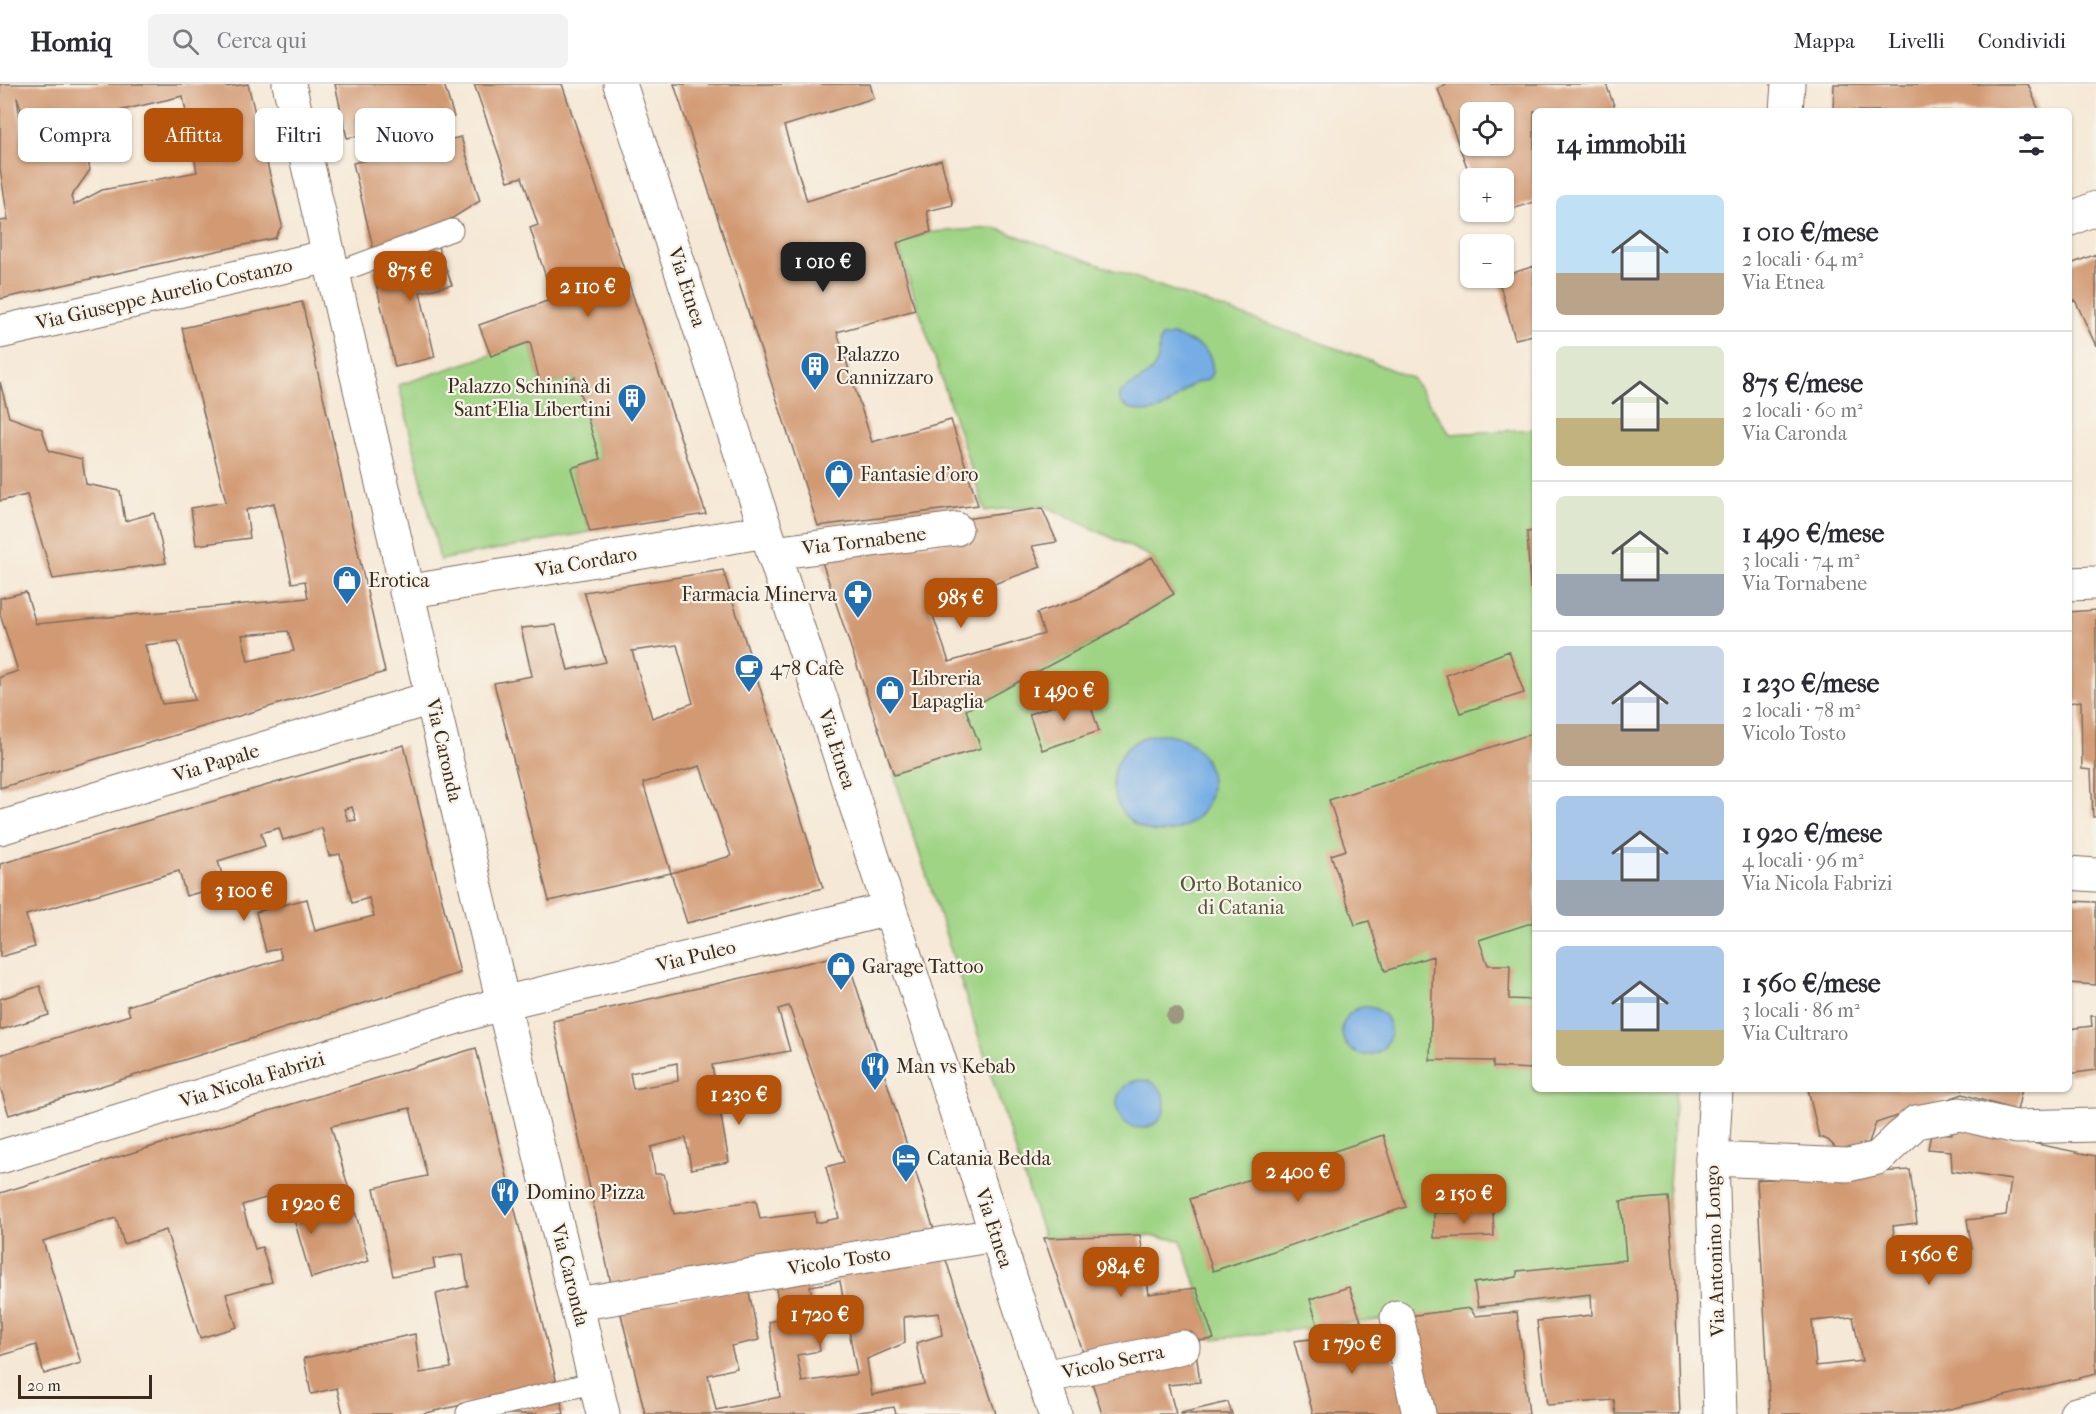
<!DOCTYPE html>
<html lang="it">
<head>
<meta charset="utf-8">
<style>
  body { margin:0; font-family:"IM FELL French Canon",serif; background:#f2f2f3; color:#2b2b33; height:100vh; display:flex; flex-direction:column; font-size:22px; white-space:nowrap }
  * { box-sizing:border-box; margin:0 }
  p { font-size:20px; color:#7c7c81 }
  .icon { flex:none; width:33px; height:33px; fill:none; stroke:currentColor; stroke-width:2; stroke-linecap:round; stroke-linejoin:round }
  .map { position:relative; flex:1; overflow:hidden }
  .sheet { position:absolute; left:1532px; top:24px; width:540px; height:984px; display:flex; flex-direction:column; background:#fff; border-radius:9px; box-shadow:0 2px 4px #0004 }
  .sheet>* { flex:none }
  .hud { position:absolute; left:18px; top:24px; width:570px; height:54px; display:flex; gap:12px }
  .fabs { position:absolute; left:1460px; top:18px; display:grid; gap:12px }
  .fabs a { display:grid; place-items:center; width:54px; height:54px; border-radius:9px; background:#fff; box-shadow:0 2px 4px #0004; font-size:30px }
  .scale { position:absolute; left:18px; bottom:15px; width:134px; box-sizing:border-box; padding-left:6px; border:3px solid #3b2a1e; border-top:0; font-size:16px; line-height:21px; white-space:nowrap; color:#3b2a1e; -webkit-text-stroke:4px #f7f3e8; paint-order:stroke }
  .price { position:absolute; translate:-50% -51px; padding:0 14px; border-radius:12px; background:#b45309; color:#fff; font-size:20px; line-height:39px; filter:drop-shadow(0 2px 3px #0008) }
  .price::after { content:''; position:absolute; left:50%; top:36px; width:18px; height:14px; margin-left:-9px; background:inherit; clip-path:polygon(0 0,100% 0,50% 100%) }
  .price.selected { background:#222; color:#fff }
  ul { padding:0; list-style:none }
  li { display:flex; align-items:center; gap:18px; height:150px; padding:0 24px }
  li+li { border-top:2px solid #e1e1e2 }
  li span { display:grid; place-items:center; flex:none; width:168px; height:120px; border-radius:9px; color:#555 }
  li>.icon { margin-inline-start:auto }
  span .icon { width:72px; height:72px; fill:#fffc; stroke-width:1 }
  li b { font-size:26px }
  h2 { display:flex; justify-content:space-between; align-items:center; height:72px; padding:0 24px; font-size:26px }
  .pill { padding:0 21px; border-radius:9px; background:#fff; box-shadow:0 2px 4px #0004; font-size:21px; line-height:54px }
  .pill.selected { background:#b45309; color:#fff }
  header { display:flex; align-items:center; gap:36px; box-sizing:border-box; height:84px; padding:0 30px; background:#fff; border-bottom:2px solid #e1e1e2 }
  header strong { font-size:28px }
  nav { display:flex; gap:33px; margin-inline-start:auto; font-size:21px }
  .search { width:420px; height:54px; background:#f2f2f3; display:flex; align-items:center; gap:15px; box-sizing:border-box; padding:0 21px; border-radius:9px; color:#7c7c81; font-size:22px }
  .map>svg:first-child { display:block }
  .green { fill:#9fd485; stroke:#6d7f52; stroke-width:1.5 }
  .water { fill:#76ade5; stroke:#586c82; stroke-width:1.5 }
  .building { fill:#d29a73; fill-rule:evenodd }
  .lines { fill:none; stroke-linecap:round; stroke-linejoin:round }
  .lane-casing { stroke:#7c6c5e; stroke-width:23 }
  .street-casing { stroke:#7c6c5e; stroke-width:35 }
  .secondary-casing { stroke:#7c6c5e; stroke-width:35 }
  .primary-casing { stroke:#7c6c5e; stroke-width:35 }
  .lane { stroke:#fff; stroke-width:21 }
  .street { stroke:#fff; stroke-width:33 }
  .secondary { stroke:#fff; stroke-width:33 }
  .primary { stroke:#fff; stroke-width:33 }
  .tree { fill:#9d977f }
  .labels { text-anchor:middle; dominant-baseline:central; stroke-width:4.5; stroke-linejoin:round; paint-order:stroke }
  .street-label { font-size:20px; fill:#3b2a1e; stroke:#f7f3e8 }
  .poi-label { font-size:20px; fill:#3b2a1e; stroke:#f7f3e8; text-anchor:start }
  .park-label { font-size:20px; fill:#545438; stroke:#f7f3e8 }
</style>
</head>
<body>
<header>
<strong>Homiq</strong>
<div class="search"><svg class="icon" aria-label="search" viewBox="0 0 24 24"><circle cx="10" cy="10" r="6"/><path d="M15 15l6 6"/></svg>Cerca qui</div>
<nav><a>Mappa</a><a>Livelli</a><a>Condividi</a></nav>
</header>
<div class="map">
<svg width="2096" height="1330" viewBox="0 0 2096 1330">
  <rect width="100%" height="100%" fill="#f7f3e8"/>
  <filter id="ink" filterUnits="userSpaceOnUse"><feTurbulence type="fractalNoise" baseFrequency=".0167" numOctaves="2"/><feDisplacementMap in="SourceGraphic" scale="12" xChannelSelector="R" yChannelSelector="G"/><feConvolveMatrix kernelMatrix="1 2 1 2 8 2 1 2 1" color-interpolation-filters="sRGB"/></filter>
  <filter id="wash" filterUnits="userSpaceOnUse"><feTurbulence type="fractalNoise" baseFrequency=".008" numOctaves="4" result="noise"/><feDisplacementMap in="SourceGraphic" scale="24" xChannelSelector="R" yChannelSelector="G"/><feGaussianBlur stdDeviation="1.35" result="paint"/><feColorMatrix in="noise" values="0 0 0 0 0 0 0 0 0 0 0 0 0 0 0 0 0 1.4 0 .05"/><feComposite in="paint" operator="in"/></filter>
  <g filter="url(#wash)">
    <rect width="100%" height="100%" fill="#f6e8d6"/>
    <path class="green" d="M995,144L1355,271L1412,294L1450,350L1534,345V1005H1676L1668,1113L1675,1202L1214,1255L1181,1156L1140,1151L1044,1154L894,691L980,663L966,626L1104,552L1174,510L1152,473L1043,421L985,427L897,159L931,148Z
      M530,258L541,303L575,293L600,375L571,384L590,448L440,476L399,301Z"/>
    <path class="water" d="M1173,251C1189,258 1209,260 1212,280C1213,286 1212,293 1206,296C1202,298 1196,298 1192,301C1183,306 1176,316 1167,322C1154,331 1130,329 1120,317V309C1131,299 1150,294 1156,280C1161,271 1156,263 1162,253Z
      M1113 699a49 49 0 1 1 98 0a49 49 0 1 1-98 0Z
      M1342 947a24 24 0 1 1 48 0a24 24 0 1 1-48 0Z
      M1117 1020a24 24 0 1 1 48 0a24 24 0 1 1-48 0Z"/>
    <g id="blocks">
      <path class="building" d="M0,0H225L226,3L248,0L282,141L275,154L0,215V137L8,136L0,84ZM183,12L197,88L102,106L74,121L71,113L90,86L83,50L23,60L17,13L22,28L34,36L74,28L75,37Z
        M335,0H444L454,33L347,54Z
        M474,0H562L706,430L590,448L571,384L600,375L575,293L541,303L530,258L491,272L479,241L553,215L530,144L538,141L522,93L508,97Z
        M674,0H870L874,14L784,42L807,117L941,76L953,121L927,127L931,148L897,159L915,226L837,248L872,358L951,336L978,421L818,442Z
        M1446,0H1606L1616,27H1534V118L1503,128V94H1471L1438,5ZM1470,28H1503V62H1470Z
        M1834,0H2028L2039,27H1833Z
        M461,53L480,117L438,143L374,168L353,79Z
        M1483,128H1503L1485,134Z
        M437,160L452,201L420,208L435,273L395,283L373,186Z
        M2096,170V262L2075,216L2068,219V181Z
        M1534,182V251L1515,255L1498,194Z
        M302,218L385,588L0,704V593L18,587L0,530V514L26,508L36,540L308,514L305,497L292,499L274,419L246,426L250,454L196,461L191,424L226,418L182,244ZM288,547L294,567L248,577L242,551ZM178,557L195,616L162,620L145,561Z
        M0,298L9,333L42,345L49,367L82,375L86,400L120,407L125,437L154,429L166,479L53,495L27,411L0,417Z
        M1042,424L1057,458L1032,462L1041,483L930,523L949,578L1044,550L1037,529L1081,514L1152,473L1174,510L1104,552L966,626L981,664L894,691L820,472L968,456L965,435Z
        M1534,447V504H1530L1527,448Z
        M723,486L823,804L687,839L671,789L731,772L700,682L643,699L671,789L549,817L494,599L532,592L521,544L556,541L568,586L606,578L584,508ZM677,561L693,619L652,634L632,567Z
        M2096,526V733H2093L2091,686L2082,685L2081,617L2068,619V528Z
        M1509,567L1524,609L1460,629L1446,591Z
        M1087,611L1099,647L1042,666L1029,630Z
        M1534,649V838L1479,856L1488,881H1510L1509,915L1534,916V985L1493,983V977L1430,976L1433,872L1385,887L1369,837L1355,841L1331,771L1346,766L1329,716Z
        M404,661L460,889L9,1031L0,1003V971L130,931L127,922L282,875L279,864L266,868L256,828L307,815L315,847L374,832L369,814L352,819L340,770L329,772L322,744L283,756L279,744L261,749L265,762L218,777L225,801L186,812L179,787L26,831L35,863L0,873V780ZM352,723L356,736L348,737L344,725Z
        M2068,817L2096,818V901L2068,899Z
        M846,870L935,1149L612,1204L553,937ZM789,922L844,1078L826,1083L839,1134L816,1139L815,1128L760,1135L756,1116L674,1130L664,1090H655L651,1063L686,1054L691,1085L729,1078L712,981L790,967L778,925ZM677,979L678,997L633,1005L630,989Z
        M40,902L49,931L0,946V915Z
        M2091,932H2096V986L2068,990V945L2092,942Z
        M476,964L557,1300L421,1330H343L337,1304L311,1310L304,1274L415,1250L420,1289L451,1284L436,1210L468,1202L463,1170L433,1175L435,1184L393,1192L374,1104L427,1092L410,1024L331,1042L369,1177L311,1194L286,1108L242,1121L255,1165L262,1163L272,1198L226,1210L237,1243L200,1254L166,1146L124,1160L116,1134L43,1157L81,1279L44,1290L36,1261L0,1272V1109Z
        M1808,1005H2022L2017,1027L1963,1010L1876,1039L1869,1058L1859,1066L1837,1065L1828,1056L1819,1053Z
        M1954,1043L2096,1072V1290L1929,1330H1770L1757,1096L1910,1086L1917,1139L1893,1142L1895,1161L1920,1157L1923,1173L1972,1165L1967,1136L2006,1131L2011,1096L1952,1087L1951,1067L1928,1065L1931,1049L1952,1050ZM1853,1233L1862,1277L1816,1282L1812,1237Z
        M1383,1051L1406,1123L1213,1187L1190,1115Z
        M1668,1113L1675,1202L1680,1330H1616L1614,1316L1547,1321L1537,1237L1592,1231L1591,1210L1478,1223L1474,1199L1517,1193V1187L1626,1176L1621,1117Z
        M1493,1128L1494,1152L1434,1154V1129Z
        M1140,1151L1149,1210L1196,1204L1214,1255L1157,1262L1086,1277L1044,1154Z
        M944,1170L996,1330H896L894,1323L846,1330H645L620,1226L748,1203L759,1256L731,1262L737,1284L708,1291L716,1326L780,1313L769,1238L781,1235L775,1199ZM840,1197L857,1290L802,1298L797,1271L820,1267L810,1202ZM939,1229L942,1251L916,1259L924,1300L872,1311L867,1275L905,1259L904,1233Z
        M1349,1203L1361,1237L1318,1243L1310,1215Z
        M1470,1224L1475,1232L1517,1228L1529,1330H1429L1408,1232Z
        M1388,1246L1407,1330H1313L1294,1257Z
        M1196,1268L1200,1298L1168,1301L1176,1330H1102L1090,1292Z
        M561,1318L564,1330H509V1329Z
        M1228,1318L1232,1330H1181V1329Z"/>
    </g>
  </g>
  <g filter="url(#ink)">
    <use href="#blocks" fill-opacity="0" stroke="#7c6c5e" stroke-width="1.5"/>
    <g class="lines">
      <g class="lane-casing">
        <path id="lane" d="M333,190L452,146
          M467,1329L596,1298"/>
      </g>
      <g class="street-casing">
        <path id="street" d="M2068,136L2096,124
          M0,248L329,172
          M773,469L956,445
          M2068,500L2096,499
          M406,508L766,447
          M2068,789L2096,791
          M0,1073L503,919L889,825
          M1712,1075L1848,1081L1878,1074L1916,1038L1960,1030L2016,1043L2096,1041
          M577,1220L995,1151
          M1397,1233L1419,1330
          M1044,1293L1183,1263"/>
      </g>
      <g class="secondary-casing">
        <path id="secondary" d="M289,0L503,919L603,1330
          M0,744L431,614
          M2076,1330L2096,1326"/>
      </g>
      <g class="primary-casing">
        <path id="primary" d="M620,0L1055,1330
          M1786,27L1788,0
          M1716,1005L1712,1075L1720,1330"/>
      </g>
      <use href="#lane" class="lane"/>
      <use href="#street" class="street"/>
      <use href="#secondary" class="secondary"/>
      <use href="#primary" class="primary"/>
    </g>
    <circle class="tree" cx="1175" cy="932" r="9"/>
  </g>
  <defs>
    <g id="building-pin" transform="scale(1.5)"><path d="M0 17L-7.5 6A9.5 9.5 0 1 1 7.5 6Z" fill="#1f6fb2" stroke="#f7f3e8"/><path d="M-4-6H4V6H1V3H-1V6H-4ZM-2.5-4.3h1.7v1.8h-1.7ZM.8-4.3h1.7v1.8H.8ZM-2.5-1h1.7V.8h-1.7ZM.8-1h1.7V.8H.8Z" fill="#fff"/></g>
    <g id="shop-pin" transform="scale(1.5)"><path d="M0 17L-7.5 6A9.5 9.5 0 1 1 7.5 6Z" fill="#1f6fb2" stroke="#f7f3e8"/><path d="M-5-2.5h2.3a2.7 3.5 0 0 1 5.4 0H5L5.5 6h-11ZM-1.5-2.5h3a1.5 2.3 0 0 0-3 0Z" fill="#fff"/></g>
    <g id="pharmacy-pin" transform="scale(1.5)"><path d="M0 17L-7.5 6A9.5 9.5 0 1 1 7.5 6Z" fill="#1f6fb2" stroke="#f7f3e8"/><path d="M-2-6h4v4h4v4h-4v4h-4v-4h-4v-4h4Z" fill="#fff"/></g>
    <g id="cafe-pin" transform="scale(1.5)"><path d="M0 17L-7.5 6A9.5 9.5 0 1 1 7.5 6Z" fill="#1f6fb2" stroke="#f7f3e8"/><path d="M-5.5-4.5H6V0H3Q3 3.5 0 3.5H-2.5Q-5.5 3.5-5.5 0ZM3-3.2v2h1.7v-2ZM-6 4.5H4V6H-6Z" fill="#fff"/></g>
    <g id="restaurant-pin" transform="scale(1.5)"><path d="M0 17L-7.5 6A9.5 9.5 0 1 1 7.5 6Z" fill="#1f6fb2" stroke="#f7f3e8"/><path d="M-5-6h1v4h1v-4h1v4h1v-4h1v5L-1.5 .5V6h-2V.5L-5-1ZM5-6V6H3V1.5H1.5Q1.5-4 5-6Z" fill="#fff"/></g>
    <g id="hotel-pin" transform="scale(1.5)"><path d="M0 17L-7.5 6A9.5 9.5 0 1 1 7.5 6Z" fill="#1f6fb2" stroke="#f7f3e8"/><path d="M-6-4.5h1.5V1H6V5H4.5V3h-9V5H-6ZM-4 0a1.8 1.8 0 1 1 3.6 0ZM.5 0V-2.5h3Q6-2.5 6 0Z" fill="#fff"/></g>
  </defs>
  <g fill-rule="evenodd">
    <use href="#building-pin" x="815" y="282"/>
    <use href="#building-pin" x="632" y="314"/>
    <use href="#shop-pin" x="839" y="390"/>
    <use href="#shop-pin" x="347" y="496"/>
    <use href="#pharmacy-pin" x="858" y="510"/>
    <use href="#cafe-pin" x="749" y="584"/>
    <use href="#shop-pin" x="890" y="606"/>
    <use href="#shop-pin" x="841" y="882"/>
    <use href="#restaurant-pin" x="875" y="982"/>
    <use href="#hotel-pin" x="906" y="1074"/>
    <use href="#restaurant-pin" x="505" y="1108"/>
  </g>
  <g class="labels">
    <g class="street-label">
      <text transform="translate(687 203) rotate(72)">Via Etnea</text>
      <text transform="translate(164 210) rotate(-13)">Via Giuseppe Aurelio Costanzo</text>
      <text transform="translate(864 457) rotate(-7)">Via Tornabene</text>
      <text transform="translate(586 478) rotate(-10)">Via Cordaro</text>
      <text transform="translate(837 665) rotate(72)">Via Etnea</text>
      <text transform="translate(444 666) rotate(77)">Via Caronda</text>
      <text transform="translate(216 679) rotate(-17)">Via Papale</text>
      <text transform="translate(696 872) rotate(-14)">Via Puleo</text>
      <text transform="translate(252 996) rotate(-17)">Via Nicola Fabrizi</text>
      <text transform="translate(994 1144) rotate(72)">Via Etnea</text>
      <text transform="translate(1715 1167) rotate(-92)">Via Antonino Longo</text>
      <text transform="translate(839 1177) rotate(-9)">Vicolo Tosto</text>
      <text transform="translate(570 1191) rotate(76)">Via Caronda</text>
      <text transform="translate(1113 1278) rotate(-12)">Vicolo Serra</text>
    </g>
    <g class="poi-label">
      <text x="836" y="270">Palazzo<tspan x="836" dy="23">Cannizzaro</tspan></text>
      <text x="611" y="302" text-anchor="end">Palazzo Schininà di<tspan x="611" dy="23">Sant'Elia Libertini</tspan></text>
      <text x="860" y="390">Fantasie d'oro</text>
      <text x="368" y="496">Erotica</text>
      <text x="837" y="510" text-anchor="end">Farmacia Minerva</text>
      <text x="770" y="584">478 Cafè</text>
      <text x="911" y="594">Libreria<tspan x="911" dy="23">Lapaglia</tspan></text>
      <text x="862" y="882">Garage Tattoo</text>
      <text x="896" y="982">Man vs Kebab</text>
      <text x="927" y="1074">Catania Bedda</text>
      <text x="526" y="1108">Domino Pizza</text>
    </g>
    <g class="park-label">
      <text x="1241" y="800">Orto Botanico<tspan x="1241" dy="23">di Catania</tspan></text>
    </g>
  </g>
</svg>
<div class="fabs">
<a><svg class="icon" aria-label="locate" viewBox="0 0 24 24"><circle cx="12" cy="12" r="6"/><path d="M12 2v4M12 18v4M2 12h4M18 12h4"/></svg></a>
<a>+</a>
<a>−</a>
</div>
<div class="scale">20 m</div>
<b class="price selected" style="left:823px;top:209px">1 010 €</b>
<b class="price" style="left:410px;top:218px">875 €</b>
<b class="price" style="left:588px;top:234px">2 110 €</b>
<b class="price" style="left:961px;top:545px">985 €</b>
<b class="price" style="left:1064px;top:638px">1 490 €</b>
<b class="price" style="left:244px;top:838px">3 100 €</b>
<b class="price" style="left:739px;top:1042px">1 230 €</b>
<b class="price" style="left:1298px;top:1119px">2 400 €</b>
<b class="price" style="left:1464px;top:1141px">2 150 €</b>
<b class="price" style="left:311px;top:1151px">1 920 €</b>
<b class="price" style="left:1929px;top:1202px">1 560 €</b>
<b class="price" style="left:1121px;top:1214px">984 €</b>
<b class="price" style="left:820px;top:1262px">1 720 €</b>
<b class="price" style="left:1352px;top:1291px">1 790 €</b>
<div class="hud">
<a class="pill">Compra</a>
<a class="pill selected">Affitta</a>
<a class="pill">Filtri</a>
<a class="pill">Nuovo</a>
</div>
<section class="sheet">
<h2>14 immobili<svg class="icon" aria-label="filters" viewBox="0 0 24 24"><path d="M4 7h16M4 17h16"/><circle cx="9" cy="7" r="2"/><circle cx="15" cy="17" r="2"/></svg></h2>
<ul>
<li><span style="background:linear-gradient(#bfe0f5 65%,#b9a48a 0)"><svg class="icon" aria-label="home" viewBox="0 0 24 24"><path d="M3 11l9-7 9 7M6 9v11h12V9"/></svg></span><div><b>1 010 €/mese</b><p>2 locali · 64 m²</p><p>Via Etnea</p></div></li>
<li><span style="background:linear-gradient(#dfe7d0 60%,#c2b280 0)"><svg class="icon" aria-label="home" viewBox="0 0 24 24"><path d="M3 11l9-7 9 7M6 9v11h12V9"/></svg></span><div><b>875 €/mese</b><p>2 locali · 60 m²</p><p>Via Caronda</p></div></li>
<li><span style="background:linear-gradient(#dfe7d0 65%,#9aa5b1 0)"><svg class="icon" aria-label="home" viewBox="0 0 24 24"><path d="M3 11l9-7 9 7M6 9v11h12V9"/></svg></span><div><b>1 490 €/mese</b><p>3 locali · 74 m²</p><p>Via Tornabene</p></div></li>
<li><span style="background:linear-gradient(#c9d6e8 65%,#b9a48a 0)"><svg class="icon" aria-label="home" viewBox="0 0 24 24"><path d="M3 11l9-7 9 7M6 9v11h12V9"/></svg></span><div><b>1 230 €/mese</b><p>2 locali · 78 m²</p><p>Vicolo Tosto</p></div></li>
<li><span style="background:linear-gradient(#a9c7e8 70%,#9aa5b1 0)"><svg class="icon" aria-label="home" viewBox="0 0 24 24"><path d="M3 11l9-7 9 7M6 9v11h12V9"/></svg></span><div><b>1 920 €/mese</b><p>4 locali · 96 m²</p><p>Via Nicola Fabrizi</p></div></li>
<li><span style="background:linear-gradient(#a9c7e8 70%,#c2b280 0)"><svg class="icon" aria-label="home" viewBox="0 0 24 24"><path d="M3 11l9-7 9 7M6 9v11h12V9"/></svg></span><div><b>1 560 €/mese</b><p>3 locali · 86 m²</p><p>Via Cultraro</p></div></li>
</ul>
</section>
</div>
</body>
</html>
